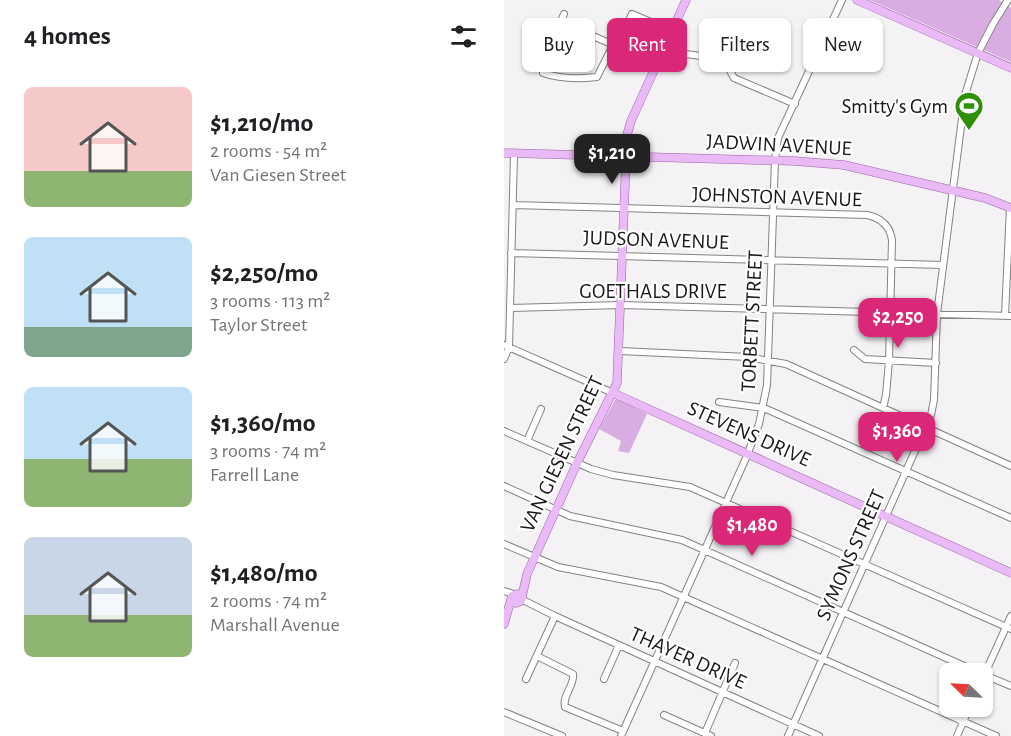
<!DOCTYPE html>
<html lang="en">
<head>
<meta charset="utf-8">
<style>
  body { margin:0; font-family:"Alegreya Sans",sans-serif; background:#f6f6f6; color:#202124; height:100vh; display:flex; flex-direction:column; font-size:22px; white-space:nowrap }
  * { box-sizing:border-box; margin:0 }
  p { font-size:20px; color:#757577 }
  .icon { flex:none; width:33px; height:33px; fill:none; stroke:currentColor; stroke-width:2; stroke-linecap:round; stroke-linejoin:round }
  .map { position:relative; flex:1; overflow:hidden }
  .details { display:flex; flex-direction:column; background:#fff; width:504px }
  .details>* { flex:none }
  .hud { position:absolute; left:18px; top:18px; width:399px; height:54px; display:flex; gap:12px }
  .needle { width:39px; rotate:294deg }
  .tools { position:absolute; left:435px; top:663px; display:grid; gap:12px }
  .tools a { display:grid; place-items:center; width:54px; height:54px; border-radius:9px; background:#fff; box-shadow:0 2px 4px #0004; font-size:30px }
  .price { position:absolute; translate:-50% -51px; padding:0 14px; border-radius:12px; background:#db2777; color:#fff; font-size:20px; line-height:39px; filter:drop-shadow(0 2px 3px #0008) }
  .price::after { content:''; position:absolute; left:50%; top:36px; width:18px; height:14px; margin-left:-9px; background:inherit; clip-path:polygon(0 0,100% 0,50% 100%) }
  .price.on { background:#222; color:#fff }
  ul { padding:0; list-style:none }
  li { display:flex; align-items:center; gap:18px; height:150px; padding:0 24px }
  li span { display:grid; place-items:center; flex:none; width:168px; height:120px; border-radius:9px; color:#555 }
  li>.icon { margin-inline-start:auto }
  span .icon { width:72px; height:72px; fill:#fffc; stroke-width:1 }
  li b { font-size:26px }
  h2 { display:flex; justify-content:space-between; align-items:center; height:72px; padding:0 24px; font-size:26px }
  .chip { padding:0 21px; border-radius:9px; background:#fff; box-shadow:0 2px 4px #0004; font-size:21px; line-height:54px }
  .chip.on { background:#db2777; color:#fff }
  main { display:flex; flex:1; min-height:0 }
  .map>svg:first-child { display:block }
  .green { fill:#d8ade2 }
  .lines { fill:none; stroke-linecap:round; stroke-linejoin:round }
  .minor-casing { stroke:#848285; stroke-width:8 }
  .major-casing { stroke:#9763a4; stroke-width:9 }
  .minor { stroke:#fff; stroke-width:6 }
  .major { stroke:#e9baf5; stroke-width:8 }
  .labels { text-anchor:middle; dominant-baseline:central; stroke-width:4.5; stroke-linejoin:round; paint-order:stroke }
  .poi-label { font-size:21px; fill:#19181a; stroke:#fff; text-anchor:end }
  .street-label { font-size:21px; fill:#19181a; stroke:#fff }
</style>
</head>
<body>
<main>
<section class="details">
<h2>4 homes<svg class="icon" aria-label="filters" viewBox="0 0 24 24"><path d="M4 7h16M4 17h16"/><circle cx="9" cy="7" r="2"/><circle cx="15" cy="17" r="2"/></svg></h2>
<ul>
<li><span style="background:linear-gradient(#f6c9c9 70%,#8fb573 0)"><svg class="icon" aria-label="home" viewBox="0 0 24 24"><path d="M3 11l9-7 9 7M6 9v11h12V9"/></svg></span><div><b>$1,210/mo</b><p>2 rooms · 54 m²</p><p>Van Giesen Street</p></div></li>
<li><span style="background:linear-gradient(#bfe0f5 75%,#7fa58c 0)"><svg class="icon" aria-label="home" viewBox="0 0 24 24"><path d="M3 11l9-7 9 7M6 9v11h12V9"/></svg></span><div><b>$2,250/mo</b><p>3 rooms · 113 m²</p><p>Taylor Street</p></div></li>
<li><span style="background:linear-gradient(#bfe0f5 60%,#8fb573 0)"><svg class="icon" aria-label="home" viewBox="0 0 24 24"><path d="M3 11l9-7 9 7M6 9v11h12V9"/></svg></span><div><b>$1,360/mo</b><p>3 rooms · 74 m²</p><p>Farrell Lane</p></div></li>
<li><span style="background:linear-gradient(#c9d6e8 65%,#8fb573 0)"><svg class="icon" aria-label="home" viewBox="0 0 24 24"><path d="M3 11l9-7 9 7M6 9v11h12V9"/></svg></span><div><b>$1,480/mo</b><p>2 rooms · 74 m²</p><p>Marshall Avenue</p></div></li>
</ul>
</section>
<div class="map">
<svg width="507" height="736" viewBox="0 0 507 736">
  <rect width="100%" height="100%" fill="#f4f2f5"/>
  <path class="green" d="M366,0H495L507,8V62Z
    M114,399L143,414L125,453L114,451L117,441L95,429L111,400Z"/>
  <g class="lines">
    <g class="minor-casing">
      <path id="minor" d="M57,22L153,64
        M61,24L39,73C56,79 75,79 93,77L109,45
        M54,28L60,14
        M162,45L182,54L211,58L224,67L230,78L291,104
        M113,47L128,14L168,31
        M9,205L363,215C377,218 386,226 388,240L385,361L382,395L379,408
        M7,253L439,265
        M6,308L117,305L507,316
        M501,316L506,207
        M0,345L109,393
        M350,350L361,359L432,363
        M116,351L244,357L282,364L507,466
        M0,359L5,347L10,154
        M215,402L260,408L507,518
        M0,431L87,469L109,475L186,487L507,629
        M23,441L37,409
        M0,486L66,516L178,540L478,674
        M0,544L54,567L157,587L492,736
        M0,591L10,594
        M17,597L21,601L51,616L315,736
        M33,656L69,674C71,685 58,695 61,707L119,731
        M478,674L507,686
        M22,679L51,616
        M100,679L115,645
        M478,680L507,616
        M0,712L58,736
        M160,715L207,736
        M201,733L231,663
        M117,736L242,458L255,424L263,385L271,160L274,138L338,0
        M284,736L427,415L430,400L433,314L461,95L474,53L489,24L504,0
        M453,736L466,706"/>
    </g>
    <g class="major-casing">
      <path id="major" d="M353,0L507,68
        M0,153L290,161L340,165L481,198L507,208
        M109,393L507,573
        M8,600L12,603L17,601L23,574L73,463L113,383L123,135L127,121L182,0
        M0,624L8,596L13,594L17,597"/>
    </g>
    <use href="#minor" class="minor"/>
    <use href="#major" class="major"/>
  </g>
  <defs>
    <g id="stadium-pin" transform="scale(1.5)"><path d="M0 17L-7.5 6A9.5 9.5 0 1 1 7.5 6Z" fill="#2f8f07" stroke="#fff"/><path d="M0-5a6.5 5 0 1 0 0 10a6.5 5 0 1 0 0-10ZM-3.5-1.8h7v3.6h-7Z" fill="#fff"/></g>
  </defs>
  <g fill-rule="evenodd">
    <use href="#stadium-pin" x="465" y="106"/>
  </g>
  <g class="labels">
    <g class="poi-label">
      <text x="444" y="106">Smitty's Gym</text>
    </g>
    <g class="street-label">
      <text transform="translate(275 145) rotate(3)">JADWIN AVENUE</text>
      <text transform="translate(273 197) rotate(2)">JOHNSTON AVENUE</text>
      <text transform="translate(152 240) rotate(2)">JUDSON AVENUE</text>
      <text x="149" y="291">GOETHALS DRIVE</text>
      <text transform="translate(248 321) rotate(-87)">TORBETT STREET</text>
      <text transform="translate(245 434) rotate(24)">STEVENS DRIVE</text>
      <text transform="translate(58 454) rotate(-65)">VAN GIESEN STREET</text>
      <text transform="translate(347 555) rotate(-66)">SYMONS STREET</text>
      <text transform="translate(184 658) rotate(24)">THAYER DRIVE</text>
    </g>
  </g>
</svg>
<div class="tools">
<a><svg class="needle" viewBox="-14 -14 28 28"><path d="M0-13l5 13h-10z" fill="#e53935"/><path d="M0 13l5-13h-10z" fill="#757577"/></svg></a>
</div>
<b class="price on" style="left:108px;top:185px">$1,210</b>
<b class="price" style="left:394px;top:349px">$2,250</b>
<b class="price" style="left:393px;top:463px">$1,360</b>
<b class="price" style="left:248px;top:557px">$1,480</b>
<div class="hud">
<a class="chip">Buy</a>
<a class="chip on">Rent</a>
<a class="chip">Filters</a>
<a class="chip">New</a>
</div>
</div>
</main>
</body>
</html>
